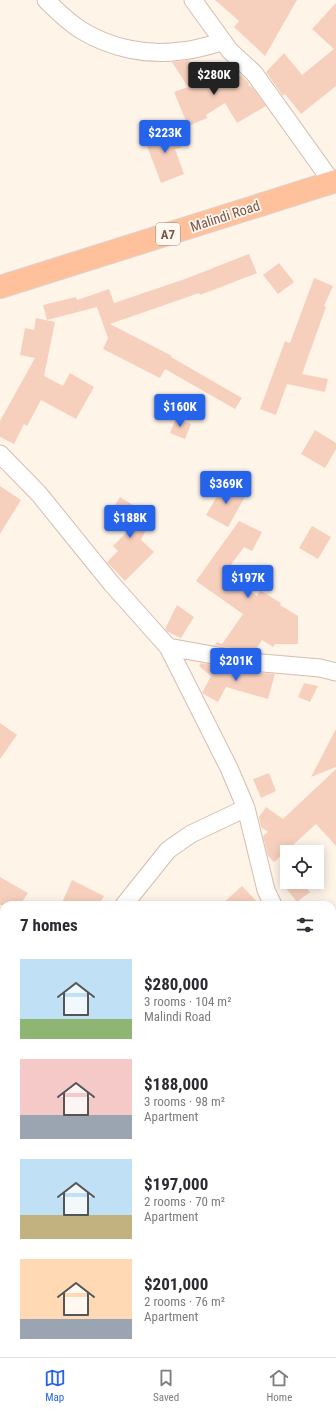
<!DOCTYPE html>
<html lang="en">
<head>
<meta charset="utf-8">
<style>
  body { margin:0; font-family:"Roboto Condensed",sans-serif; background:#f2f2f3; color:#2b2b33; height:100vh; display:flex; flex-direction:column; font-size:15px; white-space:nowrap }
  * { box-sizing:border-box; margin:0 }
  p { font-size:13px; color:#7c7c81 }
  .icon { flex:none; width:22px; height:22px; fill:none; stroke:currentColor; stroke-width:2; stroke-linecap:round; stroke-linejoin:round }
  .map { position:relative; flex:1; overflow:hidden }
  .drawer { position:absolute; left:0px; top:901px; width:336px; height:456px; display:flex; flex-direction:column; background:#fff; border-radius:12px 12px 0 0; box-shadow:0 2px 10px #0003 }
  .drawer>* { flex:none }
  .buttons { position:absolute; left:280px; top:845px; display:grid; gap:8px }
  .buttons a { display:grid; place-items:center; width:44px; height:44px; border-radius:0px; background:#fff; box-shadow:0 2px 10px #0003; font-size:20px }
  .price { position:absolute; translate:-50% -34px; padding:0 9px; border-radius:4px; background:#2563eb; color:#fff; font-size:13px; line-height:26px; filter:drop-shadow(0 1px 2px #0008) }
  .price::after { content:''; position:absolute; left:50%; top:24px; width:12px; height:9px; margin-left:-6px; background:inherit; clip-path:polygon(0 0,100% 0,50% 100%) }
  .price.selected { background:#222; color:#fff }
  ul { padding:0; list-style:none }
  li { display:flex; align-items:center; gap:12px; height:100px; padding:0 20px }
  li span { display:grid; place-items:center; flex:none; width:112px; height:80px; border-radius:0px; color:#555 }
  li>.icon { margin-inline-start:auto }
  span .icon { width:48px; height:48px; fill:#fffc; stroke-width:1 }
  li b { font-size:17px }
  h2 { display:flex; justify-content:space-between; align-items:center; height:48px; padding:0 20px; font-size:17px }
  .tabs { display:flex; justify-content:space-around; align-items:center; height:56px; border-top:1px solid #e1e1e2; background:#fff; font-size:11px; color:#7c7c81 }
  .tabs a { display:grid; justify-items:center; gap:2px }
  .tabs .selected { color:#2563eb }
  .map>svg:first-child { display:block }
  .building { fill:#f7d0bd }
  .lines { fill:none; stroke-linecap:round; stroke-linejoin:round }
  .minor-casing { stroke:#d5bdaf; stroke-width:19 }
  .trunk-casing { stroke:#ddd3cf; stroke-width:24 }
  .minor { stroke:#fff; stroke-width:17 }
  .trunk { stroke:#fec19c; stroke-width:22 }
  .labels { text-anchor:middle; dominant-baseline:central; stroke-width:3.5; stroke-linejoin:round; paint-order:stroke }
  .shield { fill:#fff8f1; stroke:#a3877b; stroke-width:1 }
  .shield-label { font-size:13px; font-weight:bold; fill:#7c5748 }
  .street-label { font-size:14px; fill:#7c5748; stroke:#fff8f1 }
</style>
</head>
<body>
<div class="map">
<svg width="336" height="1357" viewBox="0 0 336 1357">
  <rect width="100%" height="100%" fill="#fef4e8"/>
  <path class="building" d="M215,0H297L265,56L234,27L239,21Z
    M336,3V86L301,114L285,94L283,96L266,72L284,53L302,75L334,49L312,29Z
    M189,60L199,77L203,74L214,91L241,75L249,83L248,85L252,87L266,106L237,123L225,103L206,115L207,118L188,126L174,92L188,87L172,62Z
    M174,127L182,147L175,149L184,174L161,183L144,138Z
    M249,254L257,273L200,295L199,293L110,324L172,356L171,357L242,398L235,409L165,369L160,378L103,349L108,338L97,307L47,320L43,305L76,297L77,300L109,289L114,303L185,279Z
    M279,263L294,282L278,294L263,275Z
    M314,278L333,286L324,306L326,307L302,374L328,379L325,392L287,384L276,415L260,409L285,341L290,343Z
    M36,318L55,322L44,376L63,386L70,373L94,387L76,419L41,400L27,426L24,424L14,444L0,437V421L35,358L20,355L25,328L34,330Z
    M176,418L191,424L185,439L170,433Z
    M315,430L336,443V449L325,468L301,454Z
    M225,483L246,495L228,527L206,515Z
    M0,486L21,500L0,534Z
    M120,497L152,517L141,540L154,552L125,581L107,562L118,551L113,546L131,528L109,515Z
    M239,521L262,532L252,551L244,547L225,573L257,596L260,590L281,603L280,605L298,616V644H275L273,647L262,640L254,652L215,645L217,642L222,644L243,614L196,581Z
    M312,526L331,537L318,559L299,548Z
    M177,605L194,617L181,638L168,632L165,629Z
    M201,663L250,672L275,674L268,699L226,687L218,702L202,693L211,676L199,666Z
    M304,683L318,686L310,702L298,697Z
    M0,723L17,735L0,759Z
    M336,729V767L311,777Z
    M336,769V846L316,824L274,862L268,856L263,836L268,832L261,827L259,817L266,807L283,819Z
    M269,773L276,791L261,798L253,779Z
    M0,877L28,893L20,905H0Z
    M72,880L104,896L99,905H61Z
    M281,882H301L310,892L297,902Z
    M242,886L260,905H221Z"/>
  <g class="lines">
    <g class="minor-casing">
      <path id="minor" d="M46,0C57,11 68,22 81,30C110,48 147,56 181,51C195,50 209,45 223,42
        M193,0L230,51L254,73L332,182
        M0,454L39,494L111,583L168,647L252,662L320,668L336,672
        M168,647L229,768L246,808L266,890L273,905
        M124,905L168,850L191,834L246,808
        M0,985L4,986
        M332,1021L336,1031
        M332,1135L336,1132
        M0,1151L4,1142
        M209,1357L211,1353"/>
    </g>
    <g class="trunk-casing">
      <path id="trunk" d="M0,287L336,181"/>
    </g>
    <use href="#minor" class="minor"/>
    <use href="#trunk" class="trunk"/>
  </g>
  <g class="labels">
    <rect class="shield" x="156" y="223" width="24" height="22" rx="3"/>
    <g class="shield-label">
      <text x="168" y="234">A7</text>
    </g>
    <g class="street-label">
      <text transform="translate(225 216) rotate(-18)">Malindi Road</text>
    </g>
  </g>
</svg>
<div class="buttons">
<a><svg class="icon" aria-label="locate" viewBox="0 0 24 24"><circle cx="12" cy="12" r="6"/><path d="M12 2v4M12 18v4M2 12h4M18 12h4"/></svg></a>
</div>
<b class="price selected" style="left:214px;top:96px">$280K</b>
<b class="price" style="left:165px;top:154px">$223K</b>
<b class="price" style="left:180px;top:428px">$160K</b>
<b class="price" style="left:226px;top:505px">$369K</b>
<b class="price" style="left:130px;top:539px">$188K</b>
<b class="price" style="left:248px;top:599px">$197K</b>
<b class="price" style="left:236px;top:682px">$201K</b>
<section class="drawer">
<h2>7 homes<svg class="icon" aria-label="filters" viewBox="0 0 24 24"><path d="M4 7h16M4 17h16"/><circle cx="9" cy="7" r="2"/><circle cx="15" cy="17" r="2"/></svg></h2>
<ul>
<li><span style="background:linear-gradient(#bfe0f5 75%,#8fb573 0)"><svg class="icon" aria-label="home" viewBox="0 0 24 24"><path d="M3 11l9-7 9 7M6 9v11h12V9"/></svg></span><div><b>$280,000</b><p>3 rooms · 104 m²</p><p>Malindi Road</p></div></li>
<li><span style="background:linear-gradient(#f6c9c9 70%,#9aa5b1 0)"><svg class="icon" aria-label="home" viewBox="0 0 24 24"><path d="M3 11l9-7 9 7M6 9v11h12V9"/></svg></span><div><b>$188,000</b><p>3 rooms · 98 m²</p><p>Apartment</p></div></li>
<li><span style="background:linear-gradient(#bfe0f5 70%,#c2b280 0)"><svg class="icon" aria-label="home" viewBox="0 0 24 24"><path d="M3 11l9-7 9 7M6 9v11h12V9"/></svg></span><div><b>$197,000</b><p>2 rooms · 70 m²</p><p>Apartment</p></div></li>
<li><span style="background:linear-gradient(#ffd9b3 75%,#9aa5b1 0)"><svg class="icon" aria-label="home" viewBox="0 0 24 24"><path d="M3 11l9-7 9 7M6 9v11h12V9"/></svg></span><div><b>$201,000</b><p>2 rooms · 76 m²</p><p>Apartment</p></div></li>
</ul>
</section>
</div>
<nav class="tabs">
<a class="selected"><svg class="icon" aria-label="map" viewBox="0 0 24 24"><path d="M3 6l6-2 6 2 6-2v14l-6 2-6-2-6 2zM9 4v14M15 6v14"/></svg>Map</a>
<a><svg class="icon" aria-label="saved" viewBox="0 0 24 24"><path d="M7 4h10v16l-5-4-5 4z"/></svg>Saved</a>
<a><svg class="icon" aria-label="home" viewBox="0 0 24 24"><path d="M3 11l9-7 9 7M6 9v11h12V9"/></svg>Home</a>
</nav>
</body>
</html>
